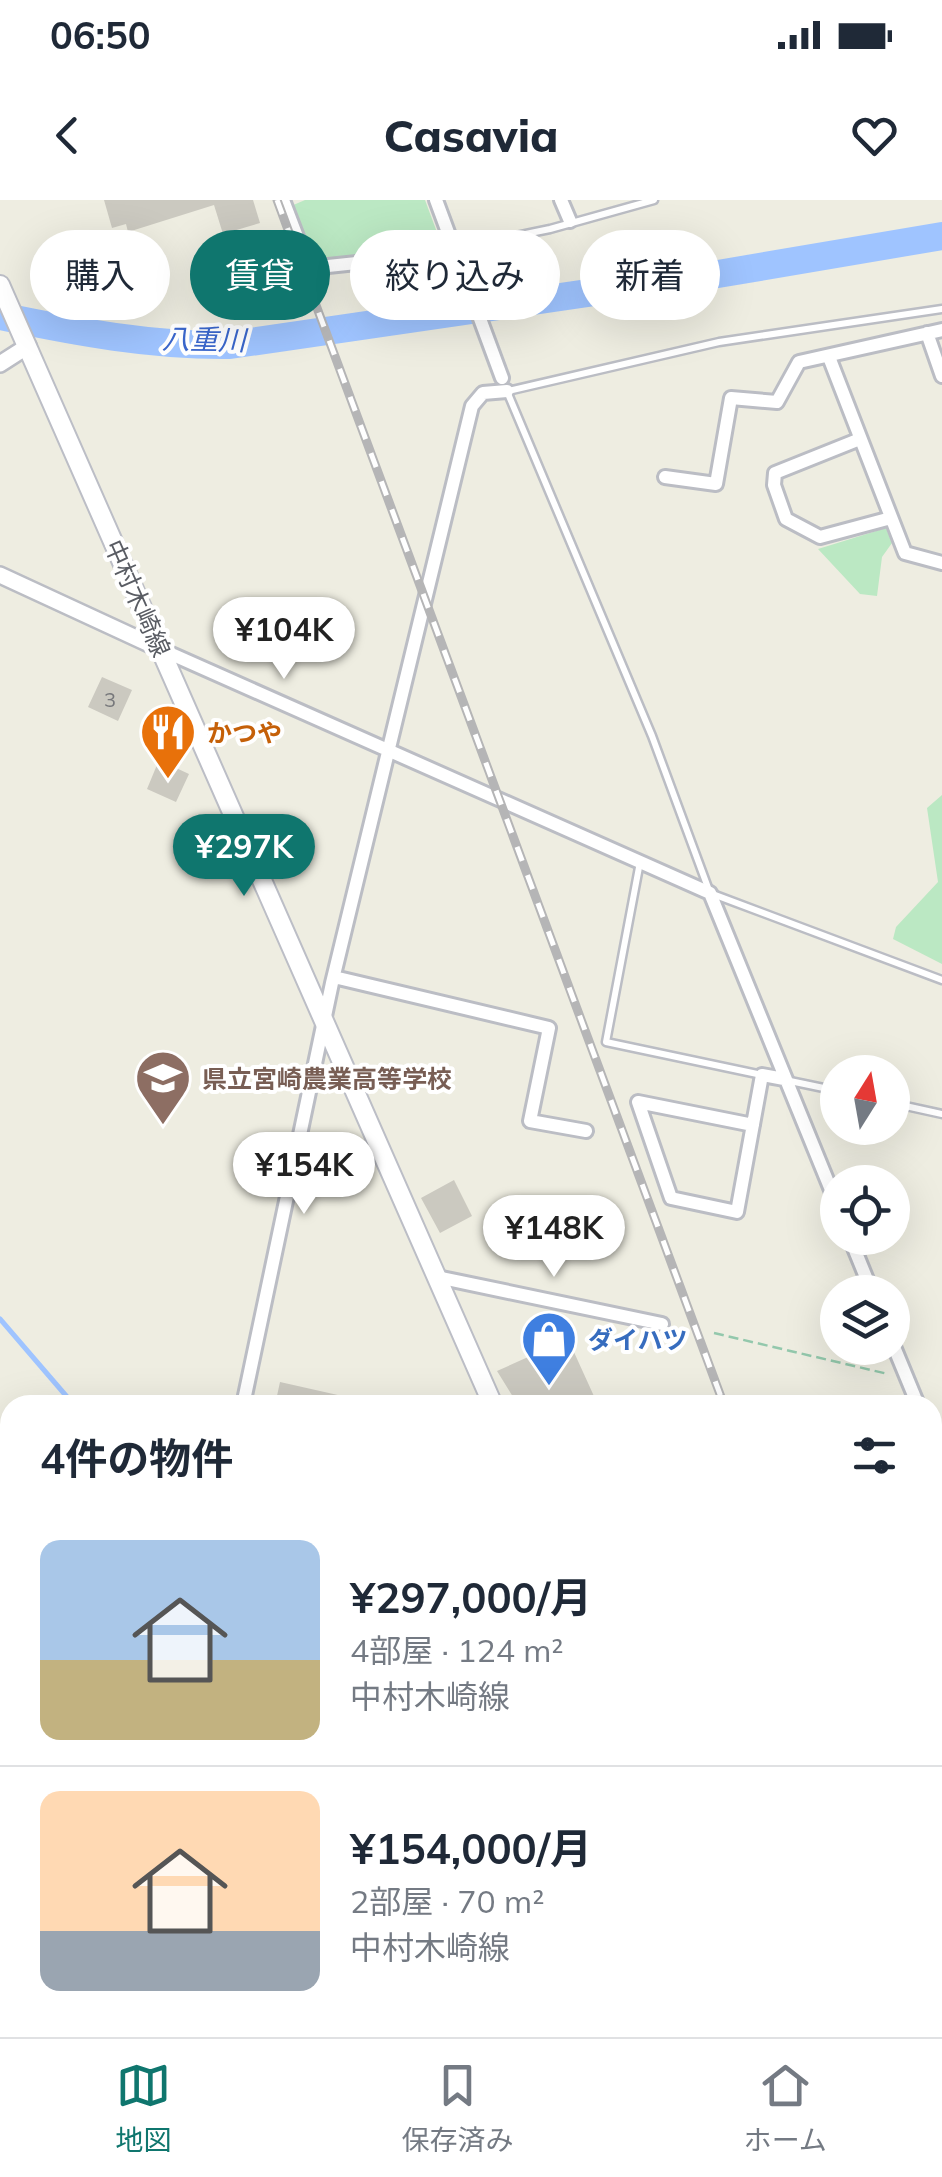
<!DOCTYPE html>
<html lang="ja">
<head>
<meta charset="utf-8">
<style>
  body { margin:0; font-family:Mulish,"Noto Sans JP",sans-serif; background:#f6f6f7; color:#1f2937; height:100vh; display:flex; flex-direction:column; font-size:38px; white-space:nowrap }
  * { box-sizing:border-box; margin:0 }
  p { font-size:32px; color:#747a83 }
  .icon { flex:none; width:55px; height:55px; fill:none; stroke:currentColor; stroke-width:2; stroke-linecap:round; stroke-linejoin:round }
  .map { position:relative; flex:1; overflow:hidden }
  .side { position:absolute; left:0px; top:1195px; width:942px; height:642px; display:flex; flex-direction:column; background:#fff; border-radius:30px 30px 0 0; box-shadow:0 10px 40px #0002 }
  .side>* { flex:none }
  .guide { position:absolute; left:30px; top:30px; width:882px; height:90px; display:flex; gap:20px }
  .needle { width:65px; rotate:11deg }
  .controls { position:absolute; left:820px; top:855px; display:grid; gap:20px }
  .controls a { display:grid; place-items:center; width:90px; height:90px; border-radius:50%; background:#fff; box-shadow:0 10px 40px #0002; font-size:50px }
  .price { position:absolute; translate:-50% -85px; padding:0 22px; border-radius:35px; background:#fff; color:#222; font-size:32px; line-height:65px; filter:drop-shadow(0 2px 5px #0008) }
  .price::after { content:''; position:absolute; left:50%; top:60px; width:30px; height:22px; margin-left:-15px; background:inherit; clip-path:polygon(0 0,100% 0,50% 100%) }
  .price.current { background:#0f766e; color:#fff }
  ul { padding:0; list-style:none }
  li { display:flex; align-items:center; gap:30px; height:250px; padding:0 40px }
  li+li { border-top:2px solid #e0e1e3 }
  li span { display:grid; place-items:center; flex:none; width:280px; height:200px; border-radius:20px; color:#555 }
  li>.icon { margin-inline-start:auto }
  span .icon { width:120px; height:120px; fill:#fffc; stroke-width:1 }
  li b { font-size:42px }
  h2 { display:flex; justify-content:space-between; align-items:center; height:120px; padding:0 40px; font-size:42px }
  .pill { padding:0 35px; border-radius:45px; background:#fff; box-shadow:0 10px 40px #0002; font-size:35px; line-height:90px }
  .pill.current { background:#0f766e; color:#fff }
  .status { display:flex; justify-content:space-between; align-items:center; height:70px; padding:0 50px; background:#fff; direction:ltr }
  .status svg { height:28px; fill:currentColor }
  header { display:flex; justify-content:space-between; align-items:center; height:130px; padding:0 40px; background:#fff; font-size:45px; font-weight:800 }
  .dock { display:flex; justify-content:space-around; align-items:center; height:140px; border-top:2px solid #e0e1e3; background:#fff; font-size:28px; color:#747a83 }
  .dock a { display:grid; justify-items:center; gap:5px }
  .dock .current { color:#0f766e }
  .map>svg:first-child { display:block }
  .green { fill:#bbe8c3 }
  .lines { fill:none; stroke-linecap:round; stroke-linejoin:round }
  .stream { stroke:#9fc4ff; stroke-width:5 }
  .river { stroke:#9fc4ff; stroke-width:28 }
  .building { fill:#cbc9c0 }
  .service-casing { stroke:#bbbdc4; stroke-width:11 }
  .minor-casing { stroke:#bbbdc4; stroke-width:18 }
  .tertiary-casing { stroke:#bbbdc4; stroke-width:20 }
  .secondary-casing { stroke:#bcbec6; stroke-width:22 }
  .path { stroke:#93c8ac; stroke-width:2.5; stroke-dasharray:10 5; stroke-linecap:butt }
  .service { stroke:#fff; stroke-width:6 }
  .minor { stroke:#fff; stroke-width:12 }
  .tertiary { stroke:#fff; stroke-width:15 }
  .secondary { stroke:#fff; stroke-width:18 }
  .rail-casing { stroke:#b5b5b6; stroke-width:9 }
  .rail { stroke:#fff; stroke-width:5; stroke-dasharray:15; stroke-linecap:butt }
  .labels { text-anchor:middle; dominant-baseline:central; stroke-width:8; stroke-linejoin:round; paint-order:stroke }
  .number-label { font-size:20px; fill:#76777a }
  .street-label { font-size:25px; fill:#595c63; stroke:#fff }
  .food-label { font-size:25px; font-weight:bold; fill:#c56008; stroke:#fff; text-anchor:start }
  .education-label { font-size:25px; font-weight:bold; fill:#785e54; stroke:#fff; text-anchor:start }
  .shop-label { font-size:25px; font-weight:bold; fill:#366cbe; stroke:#fff; text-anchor:start }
  .water-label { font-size:28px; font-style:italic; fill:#3a66cb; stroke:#fff }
</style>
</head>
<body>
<div class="status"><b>06:50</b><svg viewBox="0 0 49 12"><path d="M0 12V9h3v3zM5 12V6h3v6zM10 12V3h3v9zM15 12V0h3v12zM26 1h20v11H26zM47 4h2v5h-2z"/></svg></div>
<header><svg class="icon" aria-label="back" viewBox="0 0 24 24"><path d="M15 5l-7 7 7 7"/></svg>Casavia<svg class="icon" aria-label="heart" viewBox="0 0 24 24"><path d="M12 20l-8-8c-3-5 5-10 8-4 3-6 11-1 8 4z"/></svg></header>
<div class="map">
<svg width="942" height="1837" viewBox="0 0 942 1837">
  <rect width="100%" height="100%" fill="#eeede1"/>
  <path class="green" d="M305,0H425L438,35L433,45L311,62L291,6Z
    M886,328L892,343L882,357L877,396L860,394L818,349Z
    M942,595V764L893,739L896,727L938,682L927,608Z
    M10,1301V1569L0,1566V1303Z"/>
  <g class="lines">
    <path class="stream" d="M0,1119L74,1205
      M932,1742L942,1749
      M217,1837L222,1828"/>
    <path class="river" d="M0,116C77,132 152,146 230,145L718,74L942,36"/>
  </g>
  <path class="building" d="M104,0H253L260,23L223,34L214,5L128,32L126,24L112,28Z
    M102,477L132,490L118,521L88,507Z
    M159,560L189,574L176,602L147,589Z
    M454,980L472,1016L440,1033L421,998Z
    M568,1139L598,1205H518L497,1171Z
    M280,1182L360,1200L359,1205H275Z"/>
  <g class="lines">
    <g class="service-casing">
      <path id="service" d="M456,48L550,29L654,0
        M506,189L652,536L710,693L942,780
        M508,191L719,142L942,109
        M640,662L606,842L762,875
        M790,881L838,891
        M892,903L942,914"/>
    </g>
    <g class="minor-casing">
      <path id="minor" d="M283,0L309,68L423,56L455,48
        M436,0L502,178
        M561,0L570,21
        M927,133L942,176
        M829,157L905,353L942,363
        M860,239L775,273L774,285L786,319L820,337L891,318
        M665,277L716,284L731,198L777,202L799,162L942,130
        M160,449L710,693L838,1007
        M334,777L549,828L530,921L586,931
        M753,925L638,902L671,998L737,1012L762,875L784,879
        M850,1038L872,1092
        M437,1077L662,1124
        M892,1142L918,1205
        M243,1205L332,783L472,206L483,193L507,191
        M932,1244L942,1274
        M0,1289L10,1287
        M0,1640L10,1696
        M34,1828L36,1837
        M142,1828L143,1837
        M736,1828L739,1837
        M244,1837L246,1828
        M355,1837L358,1828
        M857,1837L859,1828"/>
    </g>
    <g class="tertiary-casing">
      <path id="tertiary" d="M0,164L28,146
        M0,375L160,449
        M0,1836L24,1837"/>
    </g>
    <g class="secondary-casing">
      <path id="secondary" d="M0,85L493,1205
        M932,1444L942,1384
        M587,1837L589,1828
        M800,1837L807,1828"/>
    </g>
    <path class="path" d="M714,1133L888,1174"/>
    <use href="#service" class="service"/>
    <use href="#minor" class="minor"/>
    <use href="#tertiary" class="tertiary"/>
    <use href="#secondary" class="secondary"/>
    <g class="rail-casing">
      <path id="rail" d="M277,0L724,1205
        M932,1771L942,1798"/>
    </g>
    <use href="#rail" class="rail"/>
  </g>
  <defs>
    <g id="restaurant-pin" transform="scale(2.875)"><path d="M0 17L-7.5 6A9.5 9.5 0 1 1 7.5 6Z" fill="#e8710a" stroke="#fff"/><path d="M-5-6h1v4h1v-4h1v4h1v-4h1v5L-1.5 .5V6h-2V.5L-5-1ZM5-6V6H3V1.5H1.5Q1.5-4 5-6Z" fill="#fff"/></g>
    <g id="school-pin" transform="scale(2.875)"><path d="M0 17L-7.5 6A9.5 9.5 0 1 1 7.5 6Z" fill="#8d6e63" stroke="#fff"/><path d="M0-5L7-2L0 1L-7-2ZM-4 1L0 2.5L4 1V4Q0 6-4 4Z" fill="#fff"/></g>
    <g id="shop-pin" transform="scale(2.875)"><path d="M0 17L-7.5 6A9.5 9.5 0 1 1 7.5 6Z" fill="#3f7fe0" stroke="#fff"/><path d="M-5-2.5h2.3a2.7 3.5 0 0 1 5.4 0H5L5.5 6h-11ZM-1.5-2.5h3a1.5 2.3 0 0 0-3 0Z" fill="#fff"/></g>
  </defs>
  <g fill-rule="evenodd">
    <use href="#restaurant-pin" x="168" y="532"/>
    <use href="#school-pin" x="163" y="878"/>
    <use href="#shop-pin" x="549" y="1139"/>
  </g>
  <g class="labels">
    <g class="number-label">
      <text x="110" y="499">3</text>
    </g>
    <g class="street-label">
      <text transform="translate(138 398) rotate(66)">中村木崎線</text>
    </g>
    <g class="food-label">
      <text x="207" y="532">かつや</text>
    </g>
    <g class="education-label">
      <text x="202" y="878">県立宮崎農業高等学校</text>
    </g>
    <g class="shop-label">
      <text x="588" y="1139">ダイハツ</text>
    </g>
    <g class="water-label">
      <text transform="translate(204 139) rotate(1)">八重川</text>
    </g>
  </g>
</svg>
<div class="controls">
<a><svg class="needle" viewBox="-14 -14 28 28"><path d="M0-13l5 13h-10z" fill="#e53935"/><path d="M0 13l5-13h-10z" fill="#747a83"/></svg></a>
<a><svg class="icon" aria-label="locate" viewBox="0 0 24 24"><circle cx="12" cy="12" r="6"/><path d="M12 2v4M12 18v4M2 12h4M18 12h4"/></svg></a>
<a><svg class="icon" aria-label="layers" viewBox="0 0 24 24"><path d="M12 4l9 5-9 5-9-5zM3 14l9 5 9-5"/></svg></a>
</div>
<b class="price" style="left:284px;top:482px">¥104K</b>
<b class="price current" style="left:244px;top:699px">¥297K</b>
<b class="price" style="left:304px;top:1017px">¥154K</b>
<b class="price" style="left:554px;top:1080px">¥148K</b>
<div class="guide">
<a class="pill">購入</a>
<a class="pill current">賃貸</a>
<a class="pill">絞り込み</a>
<a class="pill">新着</a>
</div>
<section class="side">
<h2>4件の物件<svg class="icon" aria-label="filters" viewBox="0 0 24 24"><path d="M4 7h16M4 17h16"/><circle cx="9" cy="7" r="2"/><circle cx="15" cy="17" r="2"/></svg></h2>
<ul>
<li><span style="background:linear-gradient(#a9c7e8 60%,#c2b280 0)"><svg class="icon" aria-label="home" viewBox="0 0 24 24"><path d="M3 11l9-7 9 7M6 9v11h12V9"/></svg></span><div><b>¥297,000/月</b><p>4部屋 · 124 m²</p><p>中村木崎線</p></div></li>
<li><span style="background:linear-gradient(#ffd9b3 70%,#9aa5b1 0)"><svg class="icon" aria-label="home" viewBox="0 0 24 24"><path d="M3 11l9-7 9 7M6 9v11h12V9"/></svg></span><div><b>¥154,000/月</b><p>2部屋 · 70 m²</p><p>中村木崎線</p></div></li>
</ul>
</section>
</div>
<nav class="dock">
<a class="current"><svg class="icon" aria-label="map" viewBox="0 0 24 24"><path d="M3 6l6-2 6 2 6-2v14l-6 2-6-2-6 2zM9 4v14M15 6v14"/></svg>地図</a>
<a><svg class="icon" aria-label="saved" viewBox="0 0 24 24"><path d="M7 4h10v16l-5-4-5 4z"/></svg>保存済み</a>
<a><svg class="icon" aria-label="home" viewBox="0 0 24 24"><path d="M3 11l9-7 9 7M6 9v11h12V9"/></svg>ホーム</a>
</nav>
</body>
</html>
